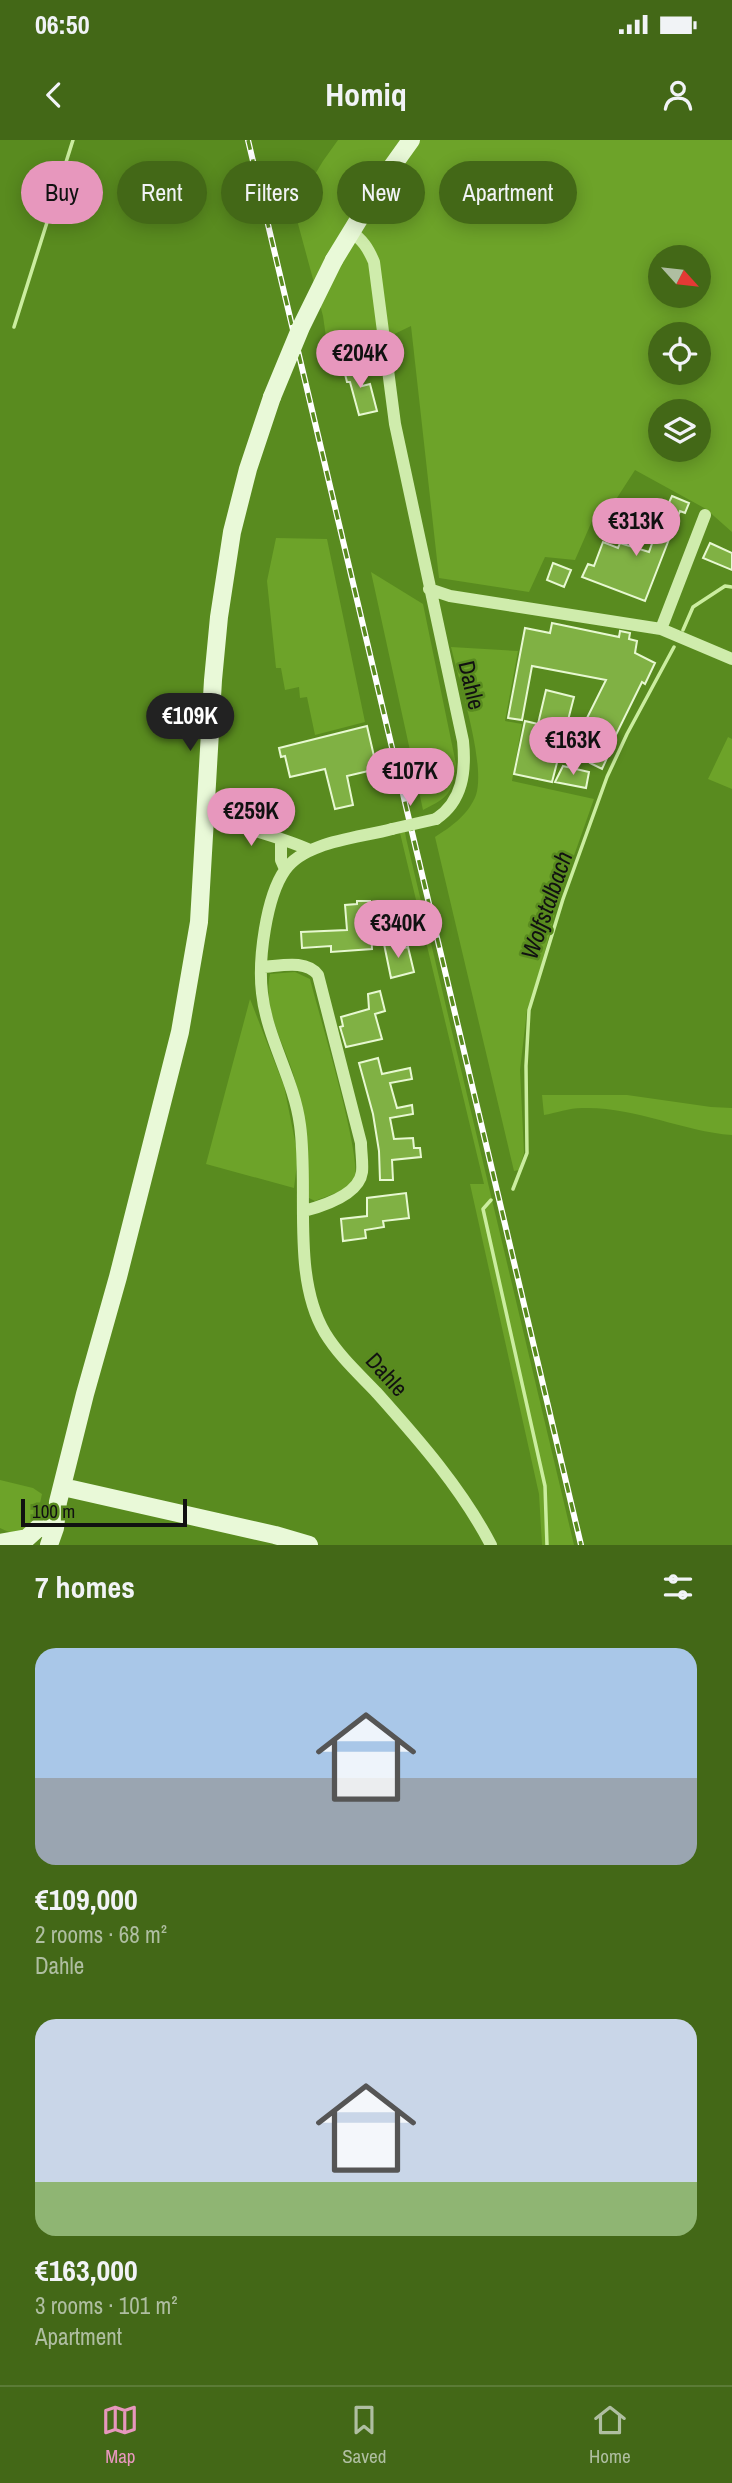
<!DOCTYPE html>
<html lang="en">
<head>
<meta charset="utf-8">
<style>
  body { margin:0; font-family:"Archivo Narrow",sans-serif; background:#4d7024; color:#f1f3f6; height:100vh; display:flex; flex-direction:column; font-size:26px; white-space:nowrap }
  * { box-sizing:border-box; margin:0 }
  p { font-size:23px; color:#afbea1 }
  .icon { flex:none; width:38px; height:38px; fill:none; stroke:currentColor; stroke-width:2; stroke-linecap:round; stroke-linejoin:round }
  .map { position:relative; height:1405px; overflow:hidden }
  .panel { display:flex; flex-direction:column; background:#436817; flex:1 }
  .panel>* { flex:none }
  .top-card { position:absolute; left:21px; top:21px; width:691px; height:63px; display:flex; gap:14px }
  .needle { width:46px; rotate:117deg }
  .fabs { position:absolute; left:648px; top:105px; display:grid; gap:14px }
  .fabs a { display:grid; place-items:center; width:63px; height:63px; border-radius:50%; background:#436817; box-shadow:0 4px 18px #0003; font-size:35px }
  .scale { position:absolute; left:21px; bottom:18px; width:166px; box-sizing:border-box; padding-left:7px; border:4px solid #111; border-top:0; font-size:19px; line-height:24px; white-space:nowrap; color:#111; -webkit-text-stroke:5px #598b1f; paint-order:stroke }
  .price { position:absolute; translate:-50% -60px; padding:0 16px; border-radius:24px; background:#e797bd; color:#111; font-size:23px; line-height:46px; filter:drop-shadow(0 2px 4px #0008) }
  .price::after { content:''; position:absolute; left:50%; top:42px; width:21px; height:16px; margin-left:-10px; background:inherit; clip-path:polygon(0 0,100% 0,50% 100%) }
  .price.selected { background:#222; color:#fff }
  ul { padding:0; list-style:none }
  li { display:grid; align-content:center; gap:14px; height:371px; padding:0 35px }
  li span { display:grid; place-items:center; height:217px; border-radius:21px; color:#555 }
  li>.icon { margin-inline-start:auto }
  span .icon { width:126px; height:126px; fill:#fffc; stroke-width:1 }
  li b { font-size:30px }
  h2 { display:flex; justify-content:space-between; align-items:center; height:84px; padding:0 35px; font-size:30px }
  .tag { padding:0 24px; border-radius:32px; background:#436817; box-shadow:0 4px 18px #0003; font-size:24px; line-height:63px }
  .tag.selected { background:#e797bd; color:#111 }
  .status { display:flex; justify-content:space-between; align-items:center; height:49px; padding:0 35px; background:#436817; direction:ltr }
  .status svg { height:19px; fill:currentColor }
  header { display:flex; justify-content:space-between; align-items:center; height:91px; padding:0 35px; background:#436817; font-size:32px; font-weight:700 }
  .menu { display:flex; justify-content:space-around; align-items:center; height:98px; border-top:2px solid #5b7b36; background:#436817; font-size:19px; color:#afbea1 }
  .menu a { display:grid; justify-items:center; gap:4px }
  .menu .selected { color:#e797bd }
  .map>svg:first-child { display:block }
  .green { fill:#6da329; fill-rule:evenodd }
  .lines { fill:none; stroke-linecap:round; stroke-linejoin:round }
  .stream { stroke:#cbed9f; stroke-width:3.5 }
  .building { fill:#80b144; stroke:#e7f8d1; stroke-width:2 }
  .street { stroke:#cfecac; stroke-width:12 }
  .secondary { stroke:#e9f9d8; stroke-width:18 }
  .rail-casing { stroke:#fff; stroke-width:6 }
  .rail { stroke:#598b1f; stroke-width:3.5; stroke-dasharray:10; stroke-linecap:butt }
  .street-bridge { stroke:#cfecac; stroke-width:12 }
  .secondary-bridge { stroke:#e9f9d8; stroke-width:18 }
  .labels { text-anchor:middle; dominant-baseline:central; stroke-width:5; stroke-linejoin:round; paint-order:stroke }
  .street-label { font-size:23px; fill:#111; stroke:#598b1f }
  .water-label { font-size:24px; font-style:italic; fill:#111; stroke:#598b1f }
</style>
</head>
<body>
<div class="status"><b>06:50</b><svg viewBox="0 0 49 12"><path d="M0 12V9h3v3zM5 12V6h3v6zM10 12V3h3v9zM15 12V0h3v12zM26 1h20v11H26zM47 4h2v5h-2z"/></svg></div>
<header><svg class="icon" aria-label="back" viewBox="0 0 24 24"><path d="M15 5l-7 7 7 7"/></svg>Homiq<svg class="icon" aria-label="person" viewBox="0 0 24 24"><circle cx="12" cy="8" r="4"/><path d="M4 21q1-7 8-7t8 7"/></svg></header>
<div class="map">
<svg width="732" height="1405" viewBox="0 0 732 1405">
  <rect width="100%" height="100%" fill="#598b1f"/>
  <path class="green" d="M338,0H732V392L706,369L635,330L604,378L592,381L575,420L545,417L529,452L439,438L411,186L330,225L323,176L294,69L323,21ZM660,117H698V156H660ZM660,194H698V233H660ZM660,271H698V310H660Z
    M276,398L327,399L365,582L315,595L307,557L300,558L299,547L285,550L281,528H276L267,441Z
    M371,432L423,464L456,624C452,654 450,656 423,670Z
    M451,507L518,511L505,581L522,584L512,641L594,659L559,758L540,830L527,870L520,930L524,1013L519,1030L514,1031L435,697C451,687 469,674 476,655C486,624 459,541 451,507Z
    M728,597L732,599V649L708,639Z
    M405,692L406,698L574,1405H542L539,1354L470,1044H484L400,693Z
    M295,832L310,839C317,868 365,1024 354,1041C346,1051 327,1056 315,1061L309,1058C306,1020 306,981 296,944C287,907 262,873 270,834Z
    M250,859L284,946L298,1016L294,1048L206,1024Z
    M542,955H627L711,967L732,968V995C681,991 633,966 582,968C569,968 556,973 544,975Z
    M0,1340L33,1348L42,1354C37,1378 31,1404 0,1388Z"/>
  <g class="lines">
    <path class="stream" d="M14,187L73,0
      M683,490L693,467L725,446L732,447
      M513,1049L527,1013L526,926L529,870L563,759L607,637L627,594L674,507
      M491,1060L483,1069L545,1346L547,1405"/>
  </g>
  <path class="building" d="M358,223L362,246L370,244L377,271L359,275L350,242H347L343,226Z
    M672,356L689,363L685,373L680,371L645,461L582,437L588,424L594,426L603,402L618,408L620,403L649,412L655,395L650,393L654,380L660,382Z
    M710,403L732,413V430L703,418Z
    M553,423L571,430L564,447L547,440Z
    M552,483L619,497L620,491L630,493L629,499L637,501L635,513L655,523L645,544L642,542L605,617L607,618L602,629L590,623L595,612L575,602L606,540L532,526L522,580L508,578L525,488L550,493Z
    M546,550L574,557L552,642L514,634L525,581L538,584Z
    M367,586L377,629L347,636L353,665L335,669L325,629L290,637L285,616L281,617L279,608Z
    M563,626L589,632L586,648L555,642Z
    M357,761H370V763L383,764L382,774L370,773L372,809L331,812V806L302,808L301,792L347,790L345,765L357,764Z
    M398,801L400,809L408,807L414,832L391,838L384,804Z
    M380,851L385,871L375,874L382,899L346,907L340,887L343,886L341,877L369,869L368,854Z
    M378,918L382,934L410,928L412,939L390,943L397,968L412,965L413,974L390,978L394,999L413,998L414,1008H420L421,1017L392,1020L393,1040H380L379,1011L373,974L359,923Z
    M406,1053L409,1078L383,1081L384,1087L365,1090L366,1098L343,1101L341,1079L367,1076V1058Z"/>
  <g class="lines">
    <path class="street" d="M350,91C363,100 368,108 374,122L395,284L463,601C466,631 463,661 436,679
      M429,449L450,456L661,489L732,519
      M661,489L705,375
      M206,675C240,688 277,695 310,710
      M392,689C360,698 305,701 285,730C266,757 258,820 262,853C267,899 294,939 300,985C309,1050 291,1136 325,1193C339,1216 359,1234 377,1253C419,1300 462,1349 491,1405
      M281,699V720L285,729
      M262,827C280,826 306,819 318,835L361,1003C361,1012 363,1023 362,1032C359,1055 323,1066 304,1071"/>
    <path class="secondary" d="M334,120L386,35L411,0
      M63,1347L275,1395L309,1405
      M0,1403L27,1398L47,1380
      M49,1405L55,1388L58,1362L85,1254L118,1137L180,892L199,782L213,540L219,477L232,392L248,329L272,257"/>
    <g class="rail-casing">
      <path id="rail" d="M248,0L581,1405"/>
    </g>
    <use href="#rail" class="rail"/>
    <path class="street-bridge" d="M392,689L436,679"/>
    <path class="secondary-bridge" d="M272,257L301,187L334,120"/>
  </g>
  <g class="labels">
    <g class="street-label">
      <text transform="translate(472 545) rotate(77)">Dahle</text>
      <text transform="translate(387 1234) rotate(48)">Dahle</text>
    </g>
    <g class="water-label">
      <text transform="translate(546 765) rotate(-71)">Wolfstalbach</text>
    </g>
  </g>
</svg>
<div class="fabs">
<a><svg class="needle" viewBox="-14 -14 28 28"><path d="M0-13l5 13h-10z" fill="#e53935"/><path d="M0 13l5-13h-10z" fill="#afbea1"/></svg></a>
<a><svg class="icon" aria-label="locate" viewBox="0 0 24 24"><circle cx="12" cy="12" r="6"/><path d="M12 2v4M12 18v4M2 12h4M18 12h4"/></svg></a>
<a><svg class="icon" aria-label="layers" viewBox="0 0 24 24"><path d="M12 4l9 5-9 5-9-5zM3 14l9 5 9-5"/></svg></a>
</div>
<div class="scale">100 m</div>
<b class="price" style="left:360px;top:250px">€204K</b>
<b class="price" style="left:636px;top:418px">€313K</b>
<b class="price selected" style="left:190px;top:613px">€109K</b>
<b class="price" style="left:573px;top:637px">€163K</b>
<b class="price" style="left:410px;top:668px">€107K</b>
<b class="price" style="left:251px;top:708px">€259K</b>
<b class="price" style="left:398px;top:820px">€340K</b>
<div class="top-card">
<a class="tag selected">Buy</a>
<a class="tag">Rent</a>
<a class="tag">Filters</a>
<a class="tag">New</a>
<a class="tag">Apartment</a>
</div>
</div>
<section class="panel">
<h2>7 homes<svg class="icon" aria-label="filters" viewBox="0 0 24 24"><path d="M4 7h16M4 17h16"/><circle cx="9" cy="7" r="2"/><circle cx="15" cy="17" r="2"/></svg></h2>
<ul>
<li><span style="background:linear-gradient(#a9c7e8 60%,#9aa5b1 0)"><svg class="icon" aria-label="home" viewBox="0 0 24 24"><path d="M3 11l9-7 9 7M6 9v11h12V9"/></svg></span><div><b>€109,000</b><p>2 rooms · 68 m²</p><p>Dahle</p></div></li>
<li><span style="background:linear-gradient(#c9d6e8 75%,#8fb573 0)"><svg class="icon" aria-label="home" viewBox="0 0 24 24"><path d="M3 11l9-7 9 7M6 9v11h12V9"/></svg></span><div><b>€163,000</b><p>3 rooms · 101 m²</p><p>Apartment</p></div></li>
</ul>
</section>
<nav class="menu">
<a class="selected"><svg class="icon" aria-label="map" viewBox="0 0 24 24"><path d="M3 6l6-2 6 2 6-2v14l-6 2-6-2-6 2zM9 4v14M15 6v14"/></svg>Map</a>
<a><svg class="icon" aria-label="saved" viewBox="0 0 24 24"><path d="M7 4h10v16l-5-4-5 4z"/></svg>Saved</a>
<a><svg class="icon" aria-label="home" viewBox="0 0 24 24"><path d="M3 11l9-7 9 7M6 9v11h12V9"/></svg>Home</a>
</nav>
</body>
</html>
